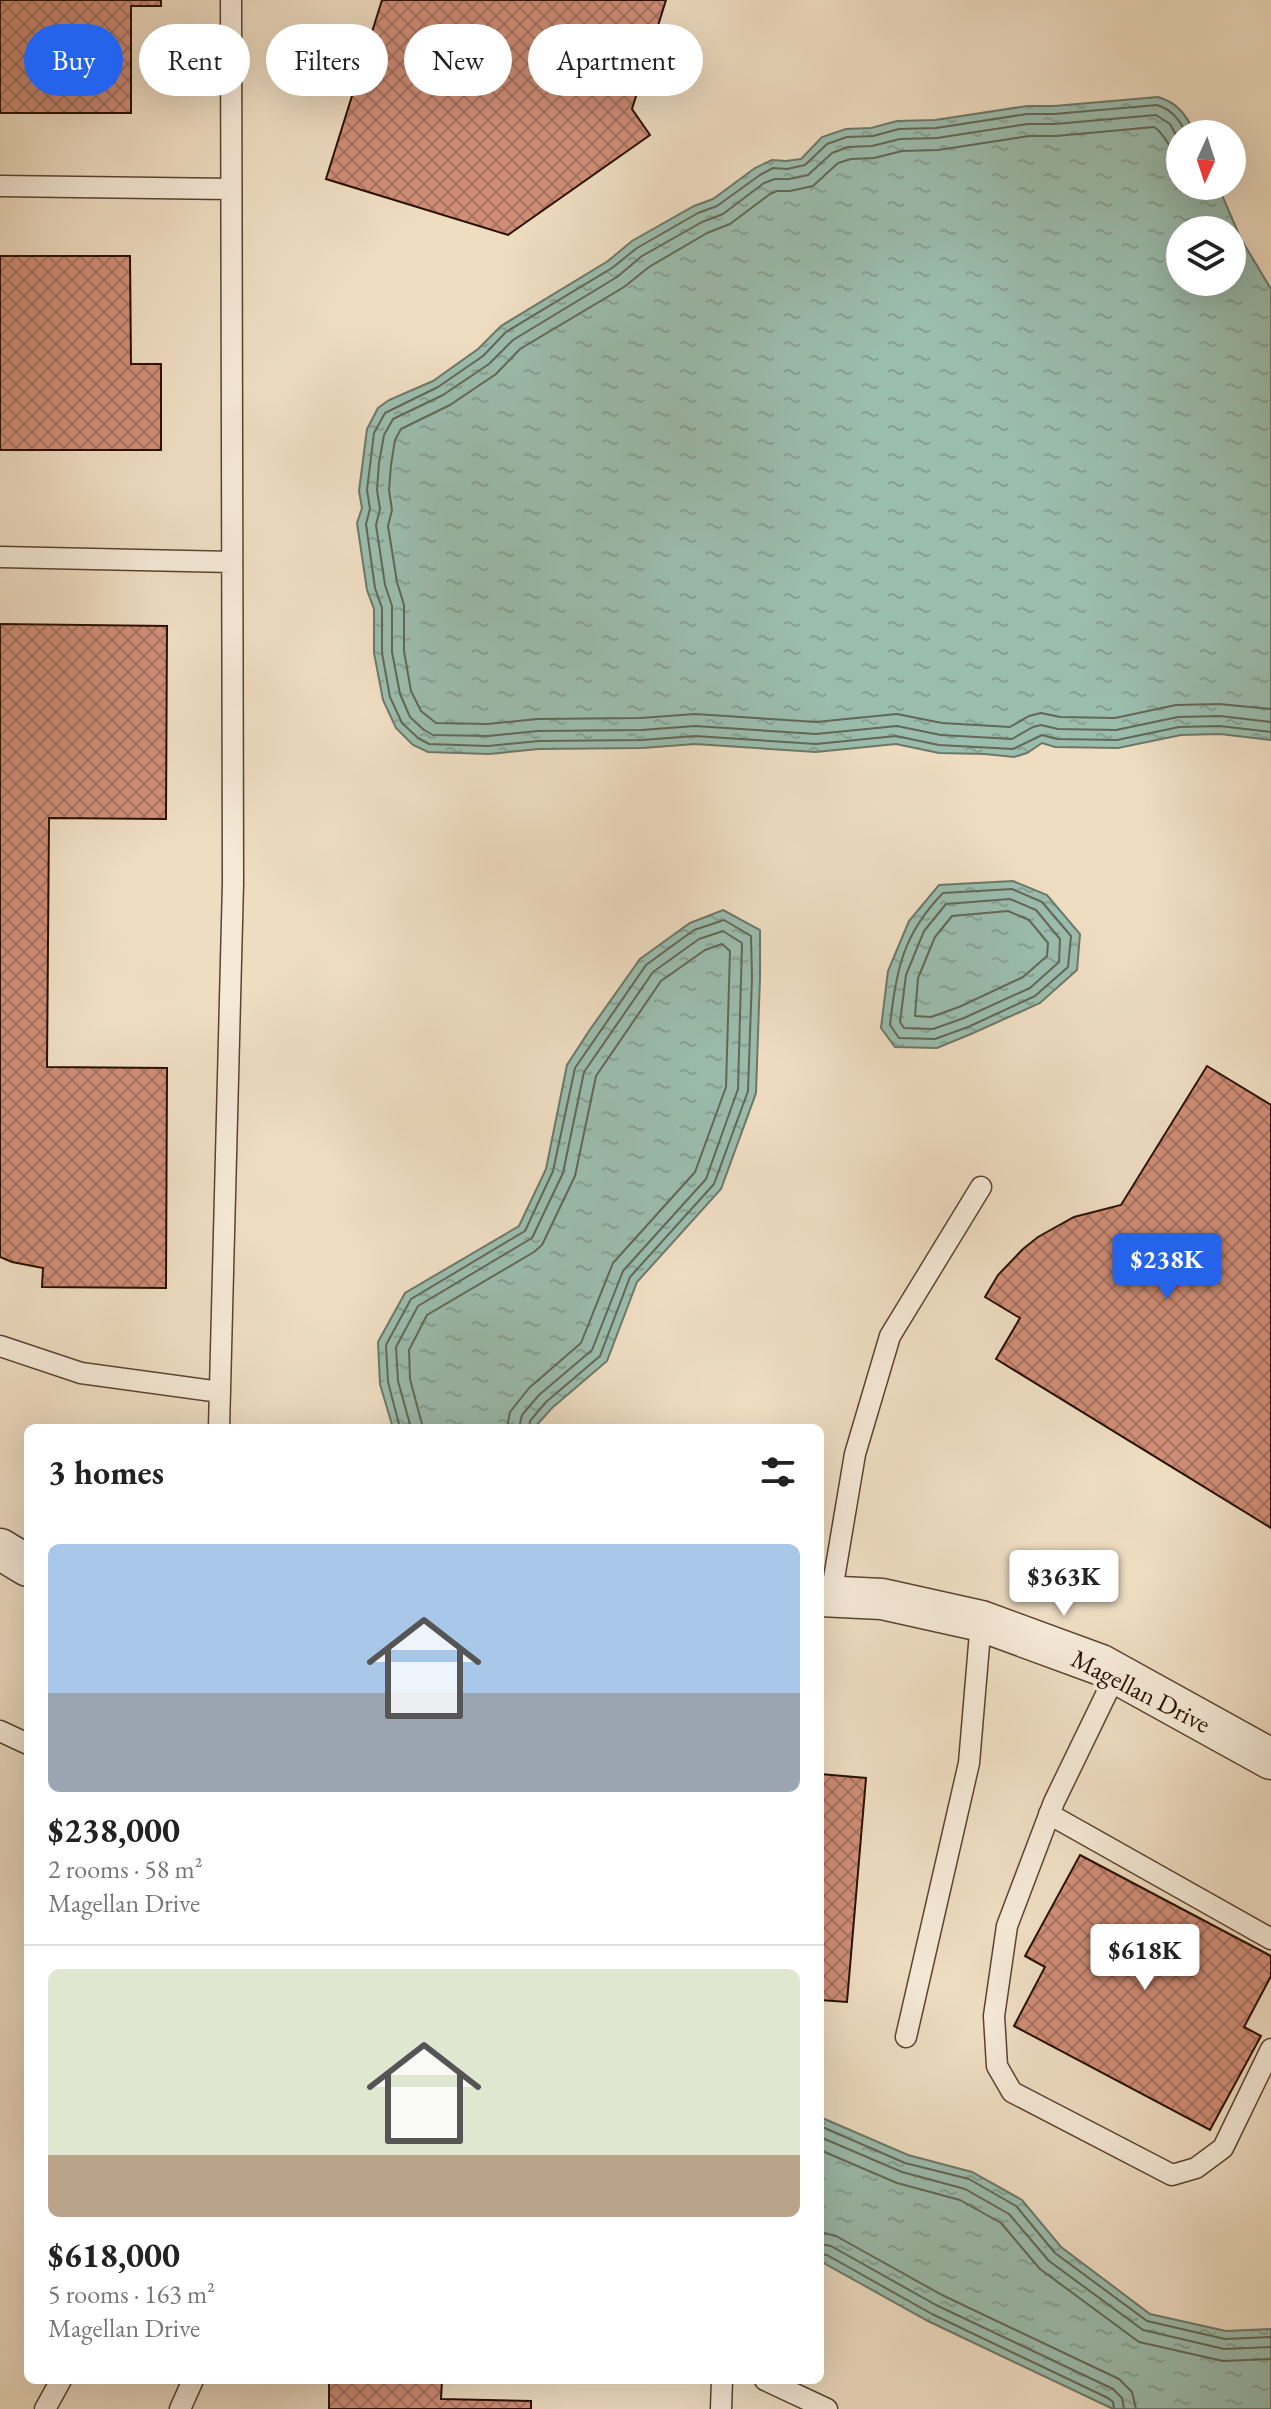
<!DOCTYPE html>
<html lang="en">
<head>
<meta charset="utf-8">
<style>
  body { margin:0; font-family:"EB Garamond",serif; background:#f2f2f2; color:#222; height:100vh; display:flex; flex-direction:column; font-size:30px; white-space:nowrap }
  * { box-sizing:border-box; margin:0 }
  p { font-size:26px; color:#767676 }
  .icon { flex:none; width:44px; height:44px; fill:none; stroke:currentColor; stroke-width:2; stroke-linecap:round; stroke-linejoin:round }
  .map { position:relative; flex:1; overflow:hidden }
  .panel { position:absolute; left:24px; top:1424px; width:800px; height:960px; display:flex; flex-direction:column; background:#fff; border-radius:12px; box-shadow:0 8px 32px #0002 }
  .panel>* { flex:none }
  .top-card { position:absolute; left:24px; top:24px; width:800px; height:72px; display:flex; gap:16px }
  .needle { width:52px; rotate:183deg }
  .tools { position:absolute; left:1166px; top:120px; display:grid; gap:16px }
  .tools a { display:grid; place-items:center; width:80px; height:80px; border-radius:50%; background:#fff; box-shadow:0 8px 32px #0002; font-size:40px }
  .price { position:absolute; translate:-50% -68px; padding:0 18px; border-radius:8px; background:#fff; color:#222; font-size:26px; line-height:52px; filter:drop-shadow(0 2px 4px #0008) }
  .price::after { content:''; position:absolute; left:50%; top:48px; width:24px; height:18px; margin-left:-12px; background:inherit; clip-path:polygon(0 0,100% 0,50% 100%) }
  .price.selected { background:#2563eb; color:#fff }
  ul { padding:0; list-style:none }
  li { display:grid; align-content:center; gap:16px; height:424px; padding:0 24px }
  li+li { border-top:2px solid #e0e0e0 }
  li span { display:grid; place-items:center; height:248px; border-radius:12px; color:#555 }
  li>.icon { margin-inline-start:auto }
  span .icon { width:144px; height:144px; fill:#fffc; stroke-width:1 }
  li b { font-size:34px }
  h2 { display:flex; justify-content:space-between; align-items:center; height:96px; padding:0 24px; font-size:34px }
  .chip { padding:0 28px; border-radius:36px; background:#fff; box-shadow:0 8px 32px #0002; font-size:28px; line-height:72px }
  .chip.selected { background:#2563eb; color:#fff }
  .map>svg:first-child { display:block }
  .water { fill:url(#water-ripples); stroke:#6d7868; stroke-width:2; fill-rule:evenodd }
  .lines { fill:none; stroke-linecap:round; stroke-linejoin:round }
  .shore { stroke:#626757; stroke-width:2 }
  .building { fill:url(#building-cross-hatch); stroke:#291100; stroke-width:2 }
  .service-casing { stroke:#5a4430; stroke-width:23 }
  .minor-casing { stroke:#5a4430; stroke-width:43 }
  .service { stroke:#f5e9d7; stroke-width:20 }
  .minor { stroke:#f5e9d7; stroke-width:40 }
  .labels { text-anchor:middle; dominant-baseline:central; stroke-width:7; stroke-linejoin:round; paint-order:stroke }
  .street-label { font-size:26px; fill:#291100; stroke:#f5e9d7 }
</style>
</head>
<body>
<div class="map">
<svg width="1271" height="2409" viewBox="0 0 1271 2409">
  <defs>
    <pattern id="water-ripples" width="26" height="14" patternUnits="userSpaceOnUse" patternTransform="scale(2)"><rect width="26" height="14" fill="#9bbdae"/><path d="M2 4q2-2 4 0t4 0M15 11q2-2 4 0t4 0" fill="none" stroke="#86a194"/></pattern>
    <pattern id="building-cross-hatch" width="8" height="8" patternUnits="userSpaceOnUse" patternTransform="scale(2)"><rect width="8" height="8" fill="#d08e78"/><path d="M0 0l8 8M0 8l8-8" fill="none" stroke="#a97360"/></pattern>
  </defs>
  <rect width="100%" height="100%" fill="#efddc2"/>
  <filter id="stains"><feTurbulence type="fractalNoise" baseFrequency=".0025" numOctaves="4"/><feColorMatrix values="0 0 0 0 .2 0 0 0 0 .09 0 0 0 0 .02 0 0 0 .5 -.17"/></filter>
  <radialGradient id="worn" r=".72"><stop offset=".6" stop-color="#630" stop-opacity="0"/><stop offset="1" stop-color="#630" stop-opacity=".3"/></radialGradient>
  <path class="water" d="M1158,97C1179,103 1186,116 1196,134H1180V186H1218L1241,239L1271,289V740L1220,734L1181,735L1118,748L1055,747L1042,743L1027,753L1014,757L985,754L939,753L896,744L816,752L695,744L642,748L539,749L489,754L428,752L413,745L396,728L383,700L374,653V609L367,590L357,523L362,508L359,491L367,429L378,408L389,400L433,381L478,349L501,326L608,261L632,241L694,206L713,199L755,168L772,160L786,161L801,159L822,137L846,129L871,128L897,121L935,120L1027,106H1054ZM1232,230V282H1180V230Z
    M1013,881L1047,895L1080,934L1077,970L1040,1003L971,1034L937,1048L895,1047L881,1028L888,971L909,921L939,885Z
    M723,910L760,930V977L756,1093L721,1189L637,1282L607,1361L552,1408L534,1428H393L380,1384L378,1342L405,1293L519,1226L546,1169L567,1065L589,1031L640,959L690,923Z
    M820,2117L908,2155L972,2172L1022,2200L1061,2247L1150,2314L1226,2331L1271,2329V2409H1113L928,2321L820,2261Z"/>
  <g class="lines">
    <path class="shore" d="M1187,134C1179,120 1173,110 1157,105L1054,114H1027L936,128L899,129L873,136L847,137L827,144L805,165L787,169L773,168L760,175L717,206L698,213L637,248L612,268L506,332L483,356L438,387L385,413L374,433L367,490L370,509L366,524L375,588L382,608V653L390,697L402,723L418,738L429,744L488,746L539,741L642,740L695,736L816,744L896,736L939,745L1013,749L1042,735L1057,739L1117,740L1179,727L1220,726L1271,732
      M1180,142L1170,124L1156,115L1055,124H1028L937,138L900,139L872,146L848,147L832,153L808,175L789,179H775L764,183L723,214L702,222L642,256L617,277L513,340L489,364L443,395L393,419L384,435L379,463L377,490L380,509L376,525L385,585L392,606V652L400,694L410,717L424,730L433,735L488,736L538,731L642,730L695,726L816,734L897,726L941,735L1012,739L1033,727L1041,725L1058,729L1116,730L1178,717L1220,716L1271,722
      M1180,159C1169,150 1166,134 1154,127L1056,136H1029L938,150L902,151L874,158L851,159L838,163L813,186L790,191H777L770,194L730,224L707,233L649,267L624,287L520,349L496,374L450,405L401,429L395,440L391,465L389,490L392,510L388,526L397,582L404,605V651L411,691L421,711L436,723L487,724L537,719L641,718L695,714L816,722L897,714L942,723L1010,727L1029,716L1041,713L1060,717L1115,718L1176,705L1219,704L1271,709
      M1012,889L1042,902L1071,936L1068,967L1035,996L968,1027L935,1039L899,1038L890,1025C896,970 903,934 943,893Z
      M1010,899L1036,910L1060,939L1059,962L1030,988L964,1018L933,1029L904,1028L900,1022L906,975L924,931L946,904Z
      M1008,911L1029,920L1048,943L1047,956L1023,977L959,1007L931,1017L915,1016L918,978L935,937L952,916Z
      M400,1428L388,1382L386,1345L411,1299L525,1231L553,1171L575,1068L646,965L694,930L724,920L751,936L752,977L748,1091L714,1184L630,1277L600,1356L546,1402L530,1421L529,1428
      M411,1428L398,1381L396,1347L418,1306L532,1238L563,1173L584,1072L653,972L699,939L723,931L742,943L738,1089L706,1179L623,1271L592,1350L539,1395L522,1415L519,1428
      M423,1428L410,1379L409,1350L427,1315L534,1252L542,1245L575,1176L596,1076L661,981L705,950L722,944L730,951L726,1087L695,1172L613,1263L581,1343L529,1388L510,1412L507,1428
      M820,2126L905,2163L969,2179L1016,2206L1055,2253L1147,2321L1225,2339L1271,2337
      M820,2137L902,2172L965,2189L1009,2214L1049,2261L1143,2330L1224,2349L1271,2347
      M820,2150L897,2183L960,2200L1001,2223L1040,2269L1139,2342L1223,2361L1271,2359
      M820,2232L836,2236L942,2295L1119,2379L1132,2392L1136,2409
      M820,2244L831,2246L936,2305L1113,2389L1122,2398L1124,2409
      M820,2254L827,2255L932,2314L1108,2398L1113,2402L1114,2409"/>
  </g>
  <path class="building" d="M0,0H161V6H131V113H0Z
    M382,0H666L632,109L650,135L508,235L326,179Z
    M0,256H130L131,364H161V450H0Z
    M0,624L167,626L166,819L49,818L47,1067L167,1068L166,1288L42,1287L43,1268L12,1262L0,1257Z
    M1207,1066L1271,1105V1528L996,1359L1020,1318L985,1297L998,1275L1023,1249L1038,1237L1074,1217L1121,1205Z
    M820,1774L866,1778L847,2002L820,2000Z
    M1080,1855L1271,1956V1976L1244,2027L1261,2036L1210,2130L1014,2026L1045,1967L1025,1956Z
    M329,2380H442L441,2399L531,2401V2409H329Z"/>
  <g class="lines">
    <g class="service-casing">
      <path id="service" d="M0,186L231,189
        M0,557L232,562
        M0,1346L81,1373L220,1392
        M219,1428L233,883L231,0
        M831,1596L855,1454L890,1336L981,1187
        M1116,1674L1054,1802L1007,1926L994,2016L997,2066L1012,2092L1172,2175L1196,2168L1223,2148L1271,2049
        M0,1731L28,1744
        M1049,1814L1271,1939
        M906,2037L969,1763L981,1621
        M765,2380L827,2409
        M45,2409L61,2380
        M180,2409L193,2380
        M721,2409L722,2380"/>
    </g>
    <g class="minor-casing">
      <path id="minor" d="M0,1549L28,1566
        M820,1596L882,1599L981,1621L1101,1665L1271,1759"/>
    </g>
    <use href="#service" class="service"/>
    <use href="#minor" class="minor"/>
  </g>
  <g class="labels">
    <g class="street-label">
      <text transform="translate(1141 1691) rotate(27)">Magellan Drive</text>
    </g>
  </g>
  <rect width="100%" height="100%" filter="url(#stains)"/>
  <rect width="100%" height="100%" fill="url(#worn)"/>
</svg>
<div class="tools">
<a><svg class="needle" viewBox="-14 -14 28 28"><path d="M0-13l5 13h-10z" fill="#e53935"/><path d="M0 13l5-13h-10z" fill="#767676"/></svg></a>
<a><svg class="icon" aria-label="layers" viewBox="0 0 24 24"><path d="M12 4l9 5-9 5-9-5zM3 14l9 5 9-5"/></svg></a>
</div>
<b class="price selected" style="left:1167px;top:1301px">$238K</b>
<b class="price" style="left:1064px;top:1618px">$363K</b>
<b class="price" style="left:1145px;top:1992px">$618K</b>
<div class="top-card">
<a class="chip selected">Buy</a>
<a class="chip">Rent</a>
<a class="chip">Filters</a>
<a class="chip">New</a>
<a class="chip">Apartment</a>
</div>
<section class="panel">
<h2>3 homes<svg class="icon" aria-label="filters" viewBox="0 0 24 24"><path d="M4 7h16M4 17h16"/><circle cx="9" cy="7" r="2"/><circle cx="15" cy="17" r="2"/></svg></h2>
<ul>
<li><span style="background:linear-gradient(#a9c7e8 60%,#9aa5b1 0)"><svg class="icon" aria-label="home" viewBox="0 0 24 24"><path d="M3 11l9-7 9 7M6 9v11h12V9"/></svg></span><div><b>$238,000</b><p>2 rooms · 58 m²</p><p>Magellan Drive</p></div></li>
<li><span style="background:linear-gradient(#dfe7d0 75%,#b9a48a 0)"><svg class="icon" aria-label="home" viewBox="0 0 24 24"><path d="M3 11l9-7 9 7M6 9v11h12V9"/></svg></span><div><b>$618,000</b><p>5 rooms · 163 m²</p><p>Magellan Drive</p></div></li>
</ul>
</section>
</div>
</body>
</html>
